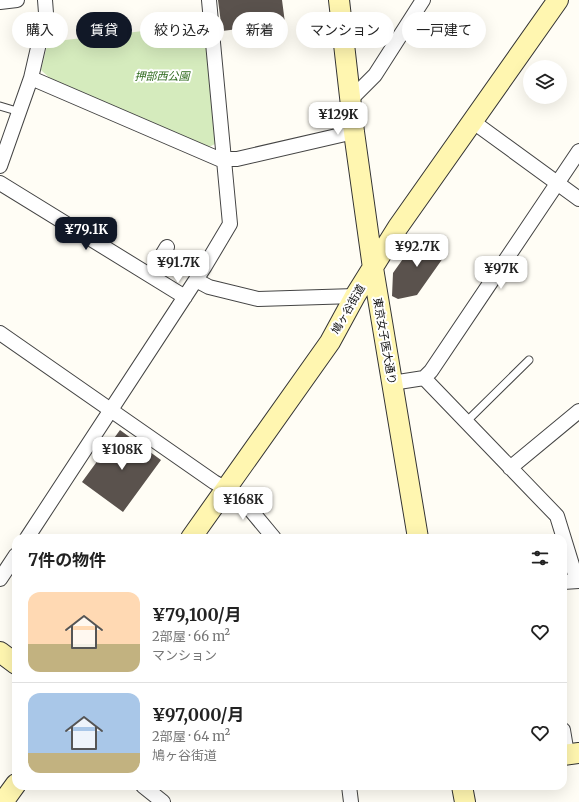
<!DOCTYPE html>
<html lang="ja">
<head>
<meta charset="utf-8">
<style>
  body { margin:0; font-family:Merriweather,"Noto Sans JP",serif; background:#f6f6f6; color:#222; height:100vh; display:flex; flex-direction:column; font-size:15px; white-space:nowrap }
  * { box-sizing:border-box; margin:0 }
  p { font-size:13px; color:#767676 }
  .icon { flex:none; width:22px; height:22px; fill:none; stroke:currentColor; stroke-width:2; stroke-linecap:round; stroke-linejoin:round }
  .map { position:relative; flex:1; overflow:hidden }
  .side { position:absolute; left:12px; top:534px; width:555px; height:256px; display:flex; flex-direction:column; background:#fff; border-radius:12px; box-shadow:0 4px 16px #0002 }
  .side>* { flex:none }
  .banner { position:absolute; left:12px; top:12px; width:555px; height:36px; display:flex; gap:8px }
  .tools { position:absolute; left:523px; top:60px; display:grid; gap:8px }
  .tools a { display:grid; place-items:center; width:44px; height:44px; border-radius:50%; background:#fff; box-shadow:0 4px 16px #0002; font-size:20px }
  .price { position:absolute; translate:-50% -34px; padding:0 9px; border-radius:8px; background:#fff; color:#222; font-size:13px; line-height:26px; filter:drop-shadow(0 1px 2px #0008) }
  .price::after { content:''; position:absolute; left:50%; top:24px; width:12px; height:9px; margin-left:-6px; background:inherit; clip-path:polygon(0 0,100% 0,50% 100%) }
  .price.selected { background:#111827; color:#fff }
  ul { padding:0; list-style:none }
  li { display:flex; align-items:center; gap:12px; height:100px; padding:0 16px }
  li+li { border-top:1px solid #e0e0e0 }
  li span { display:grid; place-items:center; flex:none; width:112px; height:80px; border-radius:12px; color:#555 }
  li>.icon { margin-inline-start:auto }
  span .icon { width:48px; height:48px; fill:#fffc; stroke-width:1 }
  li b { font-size:17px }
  h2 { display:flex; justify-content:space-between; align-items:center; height:48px; padding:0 16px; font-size:17px }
  .pill { padding:0 14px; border-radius:18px; background:#fff; box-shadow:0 4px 16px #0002; font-size:14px; line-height:36px }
  .pill.selected { background:#111827; color:#fff }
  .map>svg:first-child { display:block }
  .green { fill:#d5ebbd }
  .building { fill:#5a524d }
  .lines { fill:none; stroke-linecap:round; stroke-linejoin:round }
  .lane-casing { stroke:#444; stroke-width:9 }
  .street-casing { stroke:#444; stroke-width:16 }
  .secondary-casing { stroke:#333; stroke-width:22 }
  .lane { stroke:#fff; stroke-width:7 }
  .street { stroke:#fff; stroke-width:14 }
  .secondary { stroke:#fff6b0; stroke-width:20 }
  .labels { text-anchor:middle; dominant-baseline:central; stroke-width:4; stroke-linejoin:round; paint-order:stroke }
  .park-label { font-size:11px; font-style:italic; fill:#2f6b1f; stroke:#fff }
  .street-label { font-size:11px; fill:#111; stroke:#fff }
</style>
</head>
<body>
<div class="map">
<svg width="579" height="802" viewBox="0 0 579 802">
  <rect width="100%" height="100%" fill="#fffdf5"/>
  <path class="green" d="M204,24L215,144L209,147L53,81L41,70L48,42Z"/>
  <path class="building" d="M218,0H282L285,23L222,31Z
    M417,239L432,240L448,251L417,295L398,299L392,296L393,273Z
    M120,430L161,460L123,512L82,482Z"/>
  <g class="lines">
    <g class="lane-casing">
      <path id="lane" d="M0,106L20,112
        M466,422L529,360"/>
    </g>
    <g class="street-casing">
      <path id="street" d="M0,2L17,0
        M31,78L219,159H237L354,132
        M351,99L375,75L423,0
        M472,121L579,199
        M0,166L31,78L46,13L45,0
        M0,183L185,297
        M150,275L167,247
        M196,280L209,287L258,299L355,296
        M0,333L214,482L239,496L274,538
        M424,378L557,516L577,581
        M392,383L424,378L431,371L579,151
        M510,468L579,411
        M27,538L205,266L230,224L209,0
        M0,579L16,555
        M563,582L579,581
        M563,730L567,754
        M143,786L163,802
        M349,786L351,802"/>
    </g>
    <g class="secondary-casing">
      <path id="secondary" d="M339,0L354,132L373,268L418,538
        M191,538L330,342L355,296L398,227L558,0
        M0,652L16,664
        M563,755L579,753
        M462,786L465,802
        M3,802L16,784"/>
    </g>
    <use href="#lane" class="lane"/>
    <use href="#street" class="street"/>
    <use href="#secondary" class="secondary"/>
  </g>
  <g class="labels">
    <g class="park-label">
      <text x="162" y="76">押部西公園</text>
    </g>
    <g class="street-label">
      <text transform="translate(348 309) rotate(-60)">鳩ヶ谷街道</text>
      <text transform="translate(385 341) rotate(80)">東京女子医大通り</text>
    </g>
  </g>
</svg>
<div class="tools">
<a><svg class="icon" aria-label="layers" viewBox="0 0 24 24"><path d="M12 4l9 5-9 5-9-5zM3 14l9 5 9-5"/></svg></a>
</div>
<b class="price" style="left:338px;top:136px">¥129K</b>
<b class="price selected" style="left:86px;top:251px">¥79.1K</b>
<b class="price" style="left:417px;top:268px">¥92.7K</b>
<b class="price" style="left:178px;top:284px">¥91.7K</b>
<b class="price" style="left:501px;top:290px">¥97K</b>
<b class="price" style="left:122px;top:471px">¥108K</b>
<b class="price" style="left:243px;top:521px">¥168K</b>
<div class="banner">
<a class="pill">購入</a>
<a class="pill selected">賃貸</a>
<a class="pill">絞り込み</a>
<a class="pill">新着</a>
<a class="pill">マンション</a>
<a class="pill">一戸建て</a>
</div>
<section class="side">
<h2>7件の物件<svg class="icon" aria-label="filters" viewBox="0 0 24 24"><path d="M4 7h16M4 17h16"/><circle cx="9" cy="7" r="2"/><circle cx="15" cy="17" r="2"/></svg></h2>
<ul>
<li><span style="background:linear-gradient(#ffd9b3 65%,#c2b280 0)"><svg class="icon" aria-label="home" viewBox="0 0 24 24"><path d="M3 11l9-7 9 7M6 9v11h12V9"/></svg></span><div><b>¥79,100/月</b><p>2部屋 · 66 m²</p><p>マンション</p></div><svg class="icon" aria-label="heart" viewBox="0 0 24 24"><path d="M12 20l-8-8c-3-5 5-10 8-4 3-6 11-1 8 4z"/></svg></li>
<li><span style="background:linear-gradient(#a9c7e8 75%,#c2b280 0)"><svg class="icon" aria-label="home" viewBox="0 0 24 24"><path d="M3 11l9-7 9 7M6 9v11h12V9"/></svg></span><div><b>¥97,000/月</b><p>2部屋 · 64 m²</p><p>鳩ヶ谷街道</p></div><svg class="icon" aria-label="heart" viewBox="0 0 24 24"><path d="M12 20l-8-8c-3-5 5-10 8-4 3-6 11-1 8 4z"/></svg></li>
</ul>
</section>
</div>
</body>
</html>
